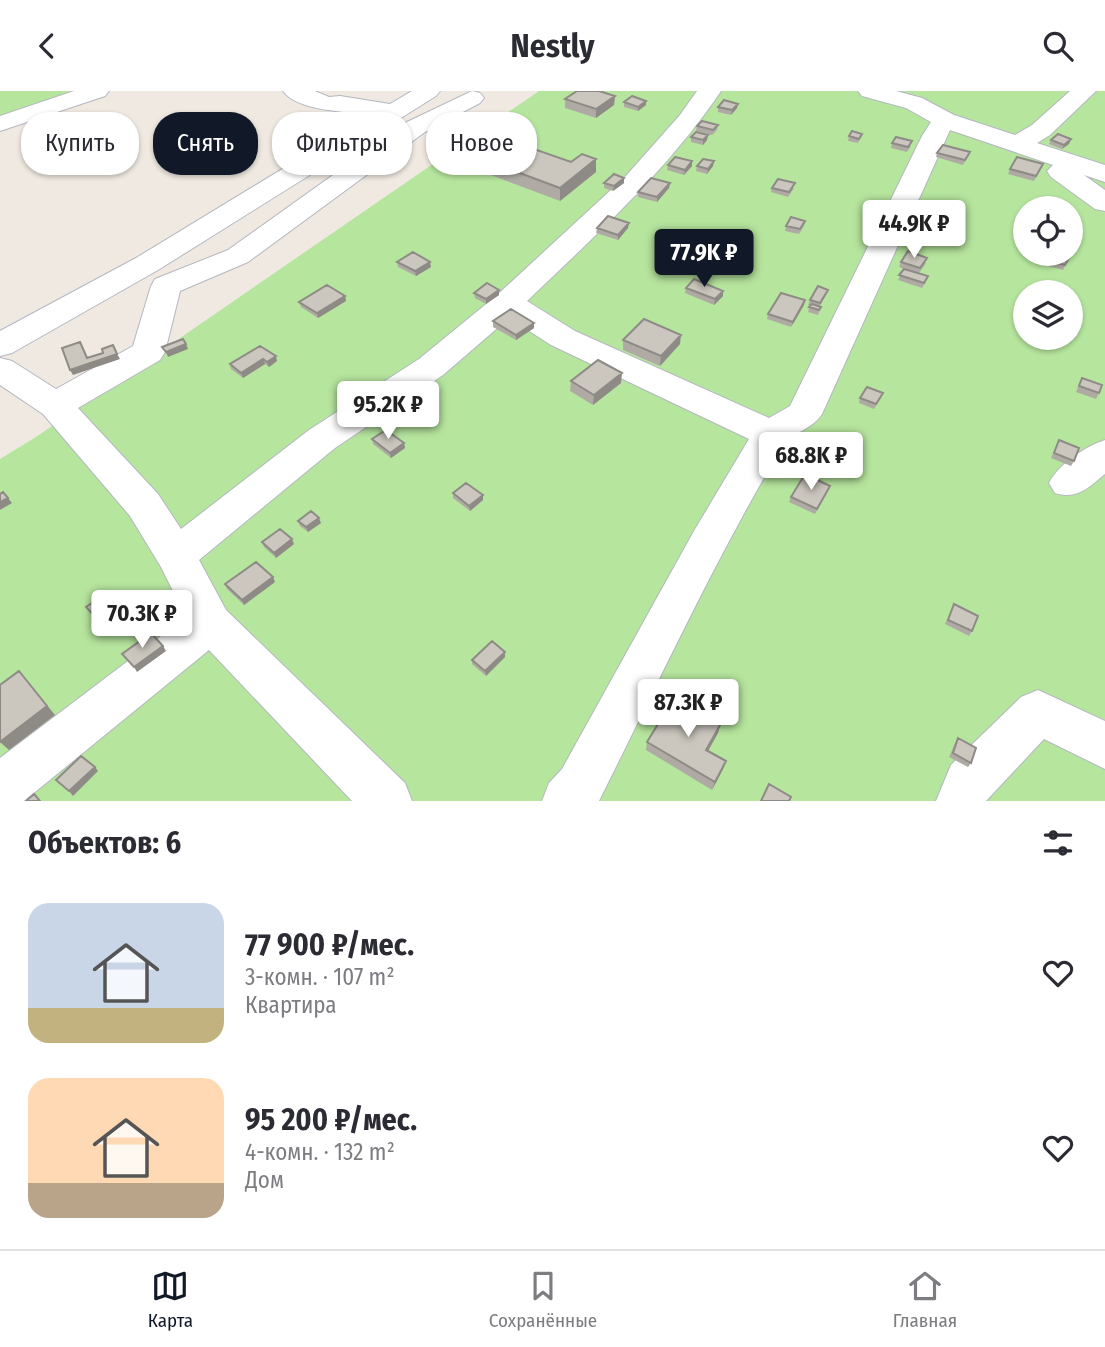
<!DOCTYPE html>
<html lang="ru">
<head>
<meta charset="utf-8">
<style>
  body { margin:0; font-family:"Fira Sans Condensed",sans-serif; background:#f7f7f7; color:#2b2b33; height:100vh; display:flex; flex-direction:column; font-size:26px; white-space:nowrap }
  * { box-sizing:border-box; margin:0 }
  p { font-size:23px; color:#7c7c81 }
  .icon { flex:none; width:38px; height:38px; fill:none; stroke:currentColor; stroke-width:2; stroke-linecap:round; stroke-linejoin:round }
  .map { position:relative; height:710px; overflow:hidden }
  .drawer { display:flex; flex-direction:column; background:#fff; flex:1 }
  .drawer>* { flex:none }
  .hud { position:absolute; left:21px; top:21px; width:700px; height:63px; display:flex; gap:14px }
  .controls { position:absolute; left:1013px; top:105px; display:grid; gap:14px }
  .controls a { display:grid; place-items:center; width:70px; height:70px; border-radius:50%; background:#fff; box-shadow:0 2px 5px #0004; font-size:35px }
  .price { position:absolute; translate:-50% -60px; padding:0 16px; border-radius:7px; background:#fff; color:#222; font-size:23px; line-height:46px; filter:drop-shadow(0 2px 4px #0008) }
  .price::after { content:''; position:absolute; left:50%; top:42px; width:21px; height:16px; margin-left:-10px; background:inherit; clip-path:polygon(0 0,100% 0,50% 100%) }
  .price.selected { background:#111827; color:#fff }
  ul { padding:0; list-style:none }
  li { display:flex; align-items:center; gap:21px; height:175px; padding:0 28px }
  li span { display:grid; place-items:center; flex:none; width:196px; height:140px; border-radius:21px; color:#555 }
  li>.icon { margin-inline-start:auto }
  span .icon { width:84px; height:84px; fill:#fffc; stroke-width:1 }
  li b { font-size:30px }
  h2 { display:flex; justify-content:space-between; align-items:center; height:84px; padding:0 28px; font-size:30px }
  .chip { padding:0 24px; border-radius:28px; background:#fff; box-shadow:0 2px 5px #0004; font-size:24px; line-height:63px }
  .chip.selected { background:#111827; color:#fff }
  header { display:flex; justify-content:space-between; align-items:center; height:91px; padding:0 28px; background:#fff; font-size:32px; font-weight:700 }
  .menu { display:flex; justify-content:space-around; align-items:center; height:98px; border-top:2px solid #e1e1e2; background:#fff; font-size:19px; color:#7c7c81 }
  .menu a { display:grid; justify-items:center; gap:4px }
  .menu .selected { color:#111827 }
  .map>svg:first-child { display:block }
  .green { fill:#b6e59e; fill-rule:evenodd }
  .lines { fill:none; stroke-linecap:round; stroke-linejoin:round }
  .minor-casing { stroke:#b4b7c1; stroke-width:2 }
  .minor { fill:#fff; fill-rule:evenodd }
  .wall { fill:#afaba4 }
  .shaded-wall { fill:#8e8b86 }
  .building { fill:#cbc7bf; stroke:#8e8b86; stroke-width:2 }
</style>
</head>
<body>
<header><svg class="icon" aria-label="back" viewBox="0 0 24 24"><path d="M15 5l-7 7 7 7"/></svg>Nestly<svg class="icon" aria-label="search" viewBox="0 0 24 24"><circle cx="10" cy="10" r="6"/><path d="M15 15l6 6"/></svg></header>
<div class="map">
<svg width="1105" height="710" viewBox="0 0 1105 710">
  <rect width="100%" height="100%" fill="#efe9e1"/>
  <path class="green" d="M0,0H86L0,30Z
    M539,0H1105V710H0V368L36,346ZM1026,117H1071V163H1026ZM1026,201H1071V247H1026Z"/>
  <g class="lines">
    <g class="minor-casing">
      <path id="minor" d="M74,0H109L105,5L0,40V25Z
        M283,0H315L329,6L340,5L390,13L412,0H440L436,5L158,179L12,262L0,265V240L136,167L371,24C348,20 298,21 283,0Z
        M472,0L480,2L484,7L480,12L425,41L248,171L180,200L165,261L160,269L78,317L158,403L181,438L309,339L419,268L496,205L625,86L680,24L697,0H721C667,80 596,144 527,210L575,240L769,327L790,315L922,45L931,31L906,17L862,5L858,0H896L922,7L954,24L1015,44L1032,34L1070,0H1096L1050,44L1037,52L1105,74V91L1084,84L1105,99V120L1095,118L1051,86L1047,80L1053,74L950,39L822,323C812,339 791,341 782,356C714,470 658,592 599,710H542L549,692L562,678L694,440L749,348L551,254L509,227L443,284L335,357L199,469L226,519L405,692L412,710H352L209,559L24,710H0V667L186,526L161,476L130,425L43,323L0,294V267L12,270L56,298L133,255L151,195L155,188L228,159L407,31Z
        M1105,349V383C1088,397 1077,409 1055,402L1049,392C1059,373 1084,356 1105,349Z
        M1038,599L1105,630V678L1044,648L986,710H936L951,674L1021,606Z"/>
    </g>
    <use href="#minor" class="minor"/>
  </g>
  <path class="wall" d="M615,5L614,14L596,27L565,17V8Z
    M624,11L646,14L638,20L624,16Z
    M738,13L737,17L731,24L718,21V16Z
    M718,34L717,39L712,44L696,40L697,35Z
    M862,43L858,52L848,50L849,45Z
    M708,44L707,49L703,54L691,51V46Z
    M1071,48L1069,53L1062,58L1049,53L1051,49Z
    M892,52L911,55L907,61L891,57Z
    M447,56L475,59L465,66L447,60Z
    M970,61L963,74L936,66L937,62Z
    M474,65L522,67L571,71L596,68V81L560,110L475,78Z
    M692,70V75L684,84L667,79L668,74Z
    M714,70L713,75L707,83L696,80L697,75Z
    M1043,73L1034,90L1008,83L1010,78Z
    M624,87V92L613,100L604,97V92Z
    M669,97L657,111L638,106V101Z
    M772,97H794L788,106L771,101Z
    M805,130L804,135L799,143L785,140L786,135Z
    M1017,130L1026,132V142L1013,138Z
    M597,137H628L618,149L596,142Z
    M1054,163L1069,167L1063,179L1048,175Z
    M397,171L431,176L416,185L398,176Z
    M901,171L926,172L919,182L926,190L922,197L898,189L904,178L899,176Z
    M686,197L723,205L714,214L685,202Z
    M828,199L826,204L820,215L821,216L818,224L808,221L810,214H808L810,209Z
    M474,202L499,204L486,213L475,207Z
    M345,205L346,210L318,227L301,216L299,211Z
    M804,214L791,236L767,228L768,223Z
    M493,230L534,237L516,249L493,236Z
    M623,249L680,253L660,275L623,259Z
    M260,255L277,270L269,276L265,273L243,287L231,278L230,273Z
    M1082,287L1099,302L1096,308L1076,301Z
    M571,290L621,292L593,314L570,300Z
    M860,307H881L874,318L859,312Z
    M372,348L404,352L405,357L391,367L373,353Z
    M1059,349L1074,370L1071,375L1051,367Z
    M828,400L815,423L789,411L791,406Z
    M453,402L483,404V409L470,420L453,407Z
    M298,430L321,432L308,441L300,435Z
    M262,451L294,453L276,467L264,456Z
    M275,491L244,514L227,498L225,493Z
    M954,513L972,540L969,545L945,533Z
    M505,566L486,585L472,573V569Z
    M720,634L718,642L708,660L726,670L723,678L712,699L646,659L647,651Z
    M958,647L971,672L968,676L949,666L955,652Z"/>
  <path class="shaded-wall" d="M615,5L614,14L596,27V18Z
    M646,10V14L638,20V16Z
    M738,13L737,17L731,24L732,19Z
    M708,44L707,49L703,54V49Z
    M1071,48L1069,53L1062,58L1064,54Z
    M475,54V59L465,66V61Z
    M596,68V81L560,110V97Z
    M692,70V75L684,84L685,79Z
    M714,70L713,75L707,83L708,78Z
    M624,87V92L613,100L614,95Z
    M670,92L669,97L657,111V106Z
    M629,132L628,137L618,149V144Z
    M430,171L431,176L416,185L415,180Z
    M499,199V204L486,213V208Z
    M723,200V205L714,214L715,208Z
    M345,205L346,210L318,227L317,222Z
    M805,209L804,214L791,236L793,231Z
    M534,232V237L516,249V244Z
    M681,244L680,253L660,275L661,265Z
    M186,253L188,258L168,266L166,261Z
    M117,263L120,268L73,284L70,279Z
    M276,265L277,270L269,276L267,271Z
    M263,268L265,273L243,287L241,282Z
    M622,282L621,292L593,314L594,304Z
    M404,352L405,357L391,367L390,362Z
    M483,404V409L470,420L469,415Z
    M8,407L12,412L0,419V411Z
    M319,427L321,432L308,441L306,436Z
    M292,448L294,453L276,467L274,462Z
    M273,486L275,491L244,514L242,509Z
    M121,512L124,517L101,533L97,528Z
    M163,555L166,560L137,581L134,576Z
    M505,561V566L486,585L485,580Z
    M19,580L55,624L9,659L0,651Z
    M720,634L718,642L704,667L706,659Z
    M726,670L723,678L712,699L715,691Z
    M95,676L98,680L73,705L69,700Z"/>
  <path class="building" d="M577,0H599L615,5L596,18L565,8Z
    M632,5L646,10L638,16L624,11Z
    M724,9L738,13L732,19L718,16Z
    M702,30L718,34L713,39L697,35Z
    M852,40L862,43L859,48L849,45Z
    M696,41L708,44L703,49L691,46Z
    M1058,43L1071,48L1064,54L1051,49Z
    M896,46L912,50L908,56L892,52Z
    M457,48L475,54L465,61L447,56Z
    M943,54L970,61L965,69L937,62Z
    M489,55L522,67L534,58L571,71L582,63L596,68L560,97L474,65Z
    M675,66L692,70L685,79L668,74Z
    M1017,66L1043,73L1036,85L1010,78Z
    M703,68L714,70L708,78L697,75Z
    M614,83L624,87L614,95L604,92Z
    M651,87L670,92L657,106L638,101Z
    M778,88L795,92L789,101L772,97Z
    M608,125L629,132L618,144L597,137Z
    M791,126L805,130L800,138L786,135Z
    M1017,130L1026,132V136L1015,133Z
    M908,160L927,167L920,177L901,171Z
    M413,161L430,171L415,180L397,171Z
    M1054,163L1069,167L1065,174L1051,170Z
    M904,178L928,185L924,192L899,184Z
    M694,188L723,200L715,208L686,197Z
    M487,192L499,199L486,208L474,202Z
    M327,194L345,205L317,222L299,211Z
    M818,195L828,199L820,212L810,209Z
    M781,202L805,209L793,231L768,223Z
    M812,213L821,216L819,219L809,216Z
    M511,218L534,232L516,244L493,230Z
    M644,228L681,244L661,265L623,249Z
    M183,248L186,253L166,261L162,256Z
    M80,251L87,267L103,262L102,258L113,254L117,263L70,279L62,257Z
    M260,255L276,265L267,271L263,268L241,282L230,273Z
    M598,269L622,282L594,304L571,290Z
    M1082,287L1102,294L1099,302L1079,295Z
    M867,296L883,302L876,313L860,307Z
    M386,339L404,352L390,362L372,348Z
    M1059,349L1079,357L1074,370L1054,362Z
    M805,383L830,395L817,418L791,406Z
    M466,392L483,404L469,415L453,402Z
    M3,401L8,407L0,411V403Z
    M311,420L319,427L306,436L298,430Z
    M280,438L292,448L274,462L262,451Z
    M256,471L273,486L242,509L225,493Z
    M110,500L121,512L97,528L86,516Z
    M954,513L978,525L972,540L948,529Z
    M151,542L163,555L134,576L122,563Z
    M492,550L505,561L485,580L472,569Z
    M19,580L47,615L0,651V594Z
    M674,607L720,634L706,659L726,670L715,691L647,651Z
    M958,647L976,657L971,672L953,662Z
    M81,665L95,676L69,700L56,689Z
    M769,693L791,706L789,710H761Z
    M34,703L40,710H26Z"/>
</svg>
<div class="controls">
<a><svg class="icon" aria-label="locate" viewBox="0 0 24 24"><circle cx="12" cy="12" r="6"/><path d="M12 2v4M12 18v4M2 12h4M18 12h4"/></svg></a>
<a><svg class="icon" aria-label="layers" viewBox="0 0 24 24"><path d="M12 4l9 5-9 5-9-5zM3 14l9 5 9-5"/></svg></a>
</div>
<b class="price" style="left:914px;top:169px">44.9K ₽</b>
<b class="price selected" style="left:704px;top:198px">77.9K ₽</b>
<b class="price" style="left:388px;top:350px">95.2K ₽</b>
<b class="price" style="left:811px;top:401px">68.8K ₽</b>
<b class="price" style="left:142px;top:559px">70.3K ₽</b>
<b class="price" style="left:688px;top:648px">87.3K ₽</b>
<div class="hud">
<a class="chip">Купить</a>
<a class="chip selected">Снять</a>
<a class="chip">Фильтры</a>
<a class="chip">Новое</a>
</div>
</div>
<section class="drawer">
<h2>Объектов: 6<svg class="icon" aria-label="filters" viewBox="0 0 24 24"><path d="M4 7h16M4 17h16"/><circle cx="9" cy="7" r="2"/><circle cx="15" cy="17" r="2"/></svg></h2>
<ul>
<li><span style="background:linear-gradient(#c9d6e8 75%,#c2b280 0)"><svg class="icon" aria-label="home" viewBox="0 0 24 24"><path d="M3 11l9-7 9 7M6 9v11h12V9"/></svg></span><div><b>77 900 ₽/мес.</b><p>3-комн. · 107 m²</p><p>Квартира</p></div><svg class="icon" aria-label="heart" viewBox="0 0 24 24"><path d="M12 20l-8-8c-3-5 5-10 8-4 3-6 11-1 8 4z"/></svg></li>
<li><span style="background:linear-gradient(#ffd9b3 75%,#b9a48a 0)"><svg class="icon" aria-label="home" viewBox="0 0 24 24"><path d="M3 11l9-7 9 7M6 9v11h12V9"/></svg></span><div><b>95 200 ₽/мес.</b><p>4-комн. · 132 m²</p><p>Дом</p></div><svg class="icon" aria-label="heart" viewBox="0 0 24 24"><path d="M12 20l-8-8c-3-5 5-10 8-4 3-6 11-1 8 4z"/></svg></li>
</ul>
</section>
<nav class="menu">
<a class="selected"><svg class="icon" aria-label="map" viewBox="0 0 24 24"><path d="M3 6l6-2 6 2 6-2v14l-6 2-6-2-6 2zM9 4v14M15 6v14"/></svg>Карта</a>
<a><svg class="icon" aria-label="saved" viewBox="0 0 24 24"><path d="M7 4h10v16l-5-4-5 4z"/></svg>Сохранённые</a>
<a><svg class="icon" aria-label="home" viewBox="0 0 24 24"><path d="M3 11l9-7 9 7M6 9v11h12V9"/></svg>Главная</a>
</nav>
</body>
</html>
